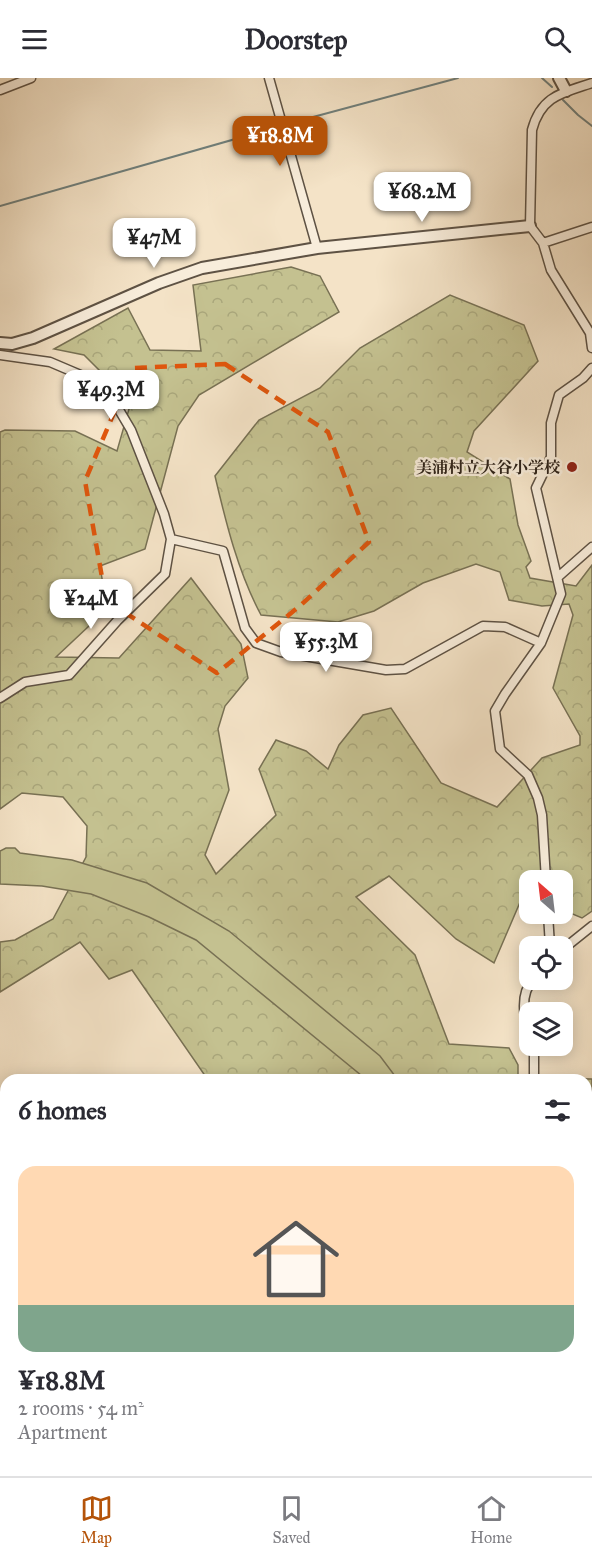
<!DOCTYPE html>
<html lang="en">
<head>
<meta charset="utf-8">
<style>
  body { margin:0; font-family:"IM FELL Great Primer","Noto Serif JP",serif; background:#f7f7f7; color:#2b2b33; height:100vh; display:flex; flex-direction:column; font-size:22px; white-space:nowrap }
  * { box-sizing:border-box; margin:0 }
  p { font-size:20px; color:#7c7c81 }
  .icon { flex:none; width:33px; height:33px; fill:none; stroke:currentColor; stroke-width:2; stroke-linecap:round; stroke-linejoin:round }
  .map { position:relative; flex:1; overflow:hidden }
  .side { position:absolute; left:0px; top:996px; width:592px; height:402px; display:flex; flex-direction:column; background:#fff; border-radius:18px 18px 0 0; box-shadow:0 3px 15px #0003 }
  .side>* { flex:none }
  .needle { width:39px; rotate:332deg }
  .buttons { position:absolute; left:519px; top:792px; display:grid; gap:12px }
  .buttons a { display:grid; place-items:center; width:54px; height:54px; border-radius:12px; background:#fff; box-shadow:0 3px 15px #0003; font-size:30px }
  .price { position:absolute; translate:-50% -51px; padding:0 14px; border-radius:12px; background:#fff; color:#222; font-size:20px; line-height:39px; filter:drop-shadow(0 2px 3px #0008) }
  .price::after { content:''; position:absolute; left:50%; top:36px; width:18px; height:14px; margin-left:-9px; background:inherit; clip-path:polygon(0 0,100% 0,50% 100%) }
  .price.active { background:#b45309; color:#fff }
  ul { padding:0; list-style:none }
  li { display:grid; align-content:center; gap:12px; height:318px; padding:0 18px }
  li span { display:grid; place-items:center; height:186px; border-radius:18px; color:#555 }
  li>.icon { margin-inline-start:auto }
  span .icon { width:108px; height:108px; fill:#fffc; stroke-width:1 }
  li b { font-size:26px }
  h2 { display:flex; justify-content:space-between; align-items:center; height:72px; padding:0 18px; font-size:26px }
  header { display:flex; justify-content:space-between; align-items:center; height:78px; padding:0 18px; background:#fff; font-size:27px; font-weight:700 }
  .dock { display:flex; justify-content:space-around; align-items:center; height:84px; border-top:2px solid #e1e1e2; background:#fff; font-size:16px; color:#7c7c81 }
  .dock a { display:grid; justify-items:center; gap:3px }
  .dock .active { color:#b45309 }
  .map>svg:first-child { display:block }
  .forest { fill:url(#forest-crowns); stroke:#787154; stroke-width:1.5 }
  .park { fill:url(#park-tufts); stroke:#787154; stroke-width:1.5 }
  .garden { fill:#c4c190; stroke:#787154; stroke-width:1.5 }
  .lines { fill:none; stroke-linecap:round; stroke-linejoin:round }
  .stream { stroke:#707f7b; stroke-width:2 }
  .minor-casing { stroke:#5e5244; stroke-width:11 }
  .tertiary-casing { stroke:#5e5244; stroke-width:14 }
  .minor { stroke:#f8eddb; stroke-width:8 }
  .tertiary { stroke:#f8eddb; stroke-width:10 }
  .marked { fill:none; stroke:#df560d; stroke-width:4.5; stroke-dasharray:12 8; stroke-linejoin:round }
  .poi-dot { fill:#8f2418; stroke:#f8eddb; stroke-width:2 }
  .labels { text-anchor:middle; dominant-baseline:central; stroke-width:5; stroke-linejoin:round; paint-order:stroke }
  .poi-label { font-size:16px; font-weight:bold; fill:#2c2118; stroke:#f8eddb; text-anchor:end }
</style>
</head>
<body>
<header><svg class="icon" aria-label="menu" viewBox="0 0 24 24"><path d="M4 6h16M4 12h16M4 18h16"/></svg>Doorstep<svg class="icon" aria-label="search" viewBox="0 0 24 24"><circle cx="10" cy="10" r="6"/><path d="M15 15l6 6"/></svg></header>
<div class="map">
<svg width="592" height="1398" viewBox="0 0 592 1398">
  <defs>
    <pattern id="forest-crowns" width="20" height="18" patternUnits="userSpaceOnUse" patternTransform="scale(1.5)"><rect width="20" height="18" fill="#c4c190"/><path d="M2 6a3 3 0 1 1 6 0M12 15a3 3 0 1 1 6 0" fill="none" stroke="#a9a67b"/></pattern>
    <pattern id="park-tufts" width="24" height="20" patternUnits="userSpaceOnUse" patternTransform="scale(1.5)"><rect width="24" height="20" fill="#c4c190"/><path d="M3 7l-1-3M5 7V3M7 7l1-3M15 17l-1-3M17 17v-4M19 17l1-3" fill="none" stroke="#a9a67b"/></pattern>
  </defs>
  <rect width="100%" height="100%" fill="#f4e3c7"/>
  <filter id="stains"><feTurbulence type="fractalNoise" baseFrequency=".00333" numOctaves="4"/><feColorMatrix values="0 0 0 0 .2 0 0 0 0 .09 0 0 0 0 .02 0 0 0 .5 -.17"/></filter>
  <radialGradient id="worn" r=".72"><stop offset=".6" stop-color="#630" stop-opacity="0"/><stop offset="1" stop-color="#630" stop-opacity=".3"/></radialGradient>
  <path class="forest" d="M291,189L320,198L339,234L199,317L178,348L145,471L100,488L105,519L90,547L56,579L119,580L191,500L241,566L248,600L225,628L218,651L229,712L205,777L216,796L276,737L259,691L276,662L306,673L328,691L339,667L363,637L391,630L441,705L497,729L542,680L580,667V658L553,610L573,537L569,526L542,528L509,522L500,494L476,486L423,505L374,533L338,544L261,537C238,494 226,445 215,398L259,342L320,310L360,270L450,217L524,247L538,283L474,353L467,374L510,401L518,447L531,483L526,489L530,500L576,508L592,487V833L582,840L563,832L562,802H530L529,817L524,815L494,885L456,861L389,798L356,819L415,877L449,966L509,970L518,987V1002H208L132,892L109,901L80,864L0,914V864L15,862L53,841L86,779L87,748L63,719L22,715L0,731V354L5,352L75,353L117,373L131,324L84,277L54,271L128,230L150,272L201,273L193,207Z"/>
  <path class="park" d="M541,1000L592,1001V1336L587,1337L586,1002H539Z"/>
  <path class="garden" d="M6,770H15L20,775L72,782L147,805L229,853L380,978L398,1002H367L196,862L149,839L91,816L42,808L0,806V773Z
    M587,1011H592V1168L586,1167Z
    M592,1187V1299L587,1300V1189Z"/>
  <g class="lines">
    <path class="stream" d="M542,0L552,9
      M563,22L578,37L592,48
      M287,46L458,0
      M0,128L274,50"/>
    <g class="minor-casing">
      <path id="minor" d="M269,0L317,170
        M592,5C562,15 541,18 532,52L530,148L543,165L551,192L590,255L592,270
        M0,12L31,0
        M543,165L592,149
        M0,277L50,284L97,304L115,325L131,352L164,436L171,461L165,496L117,543L69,597L25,604L0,620
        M171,461L223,473L245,550L256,565L281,574L386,592L405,591L483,548L505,549L541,565
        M558,499L592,469
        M546,802L542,737L538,720L528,697L500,671L495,633L505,616L541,565L561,516L536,410L551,379V345L559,317L583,300L592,290
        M548,836L550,868
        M562,872L592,848
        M530,956C523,940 520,915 533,902
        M534,968V1002
        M586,1342L592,1341
        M422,1398L432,1392"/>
    </g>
    <g class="tertiary-casing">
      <path id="tertiary" d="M559,0L566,13
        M0,265L12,266L33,260L159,205L202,190L317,170L530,148"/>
    </g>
    <use href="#minor" class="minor"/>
    <use href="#tertiary" class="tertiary"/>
  </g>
  <path class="marked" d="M225,286L328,354L369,464L301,527L217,595L106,522L85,403L133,290Z"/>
  <circle class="poi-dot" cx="572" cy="389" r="6"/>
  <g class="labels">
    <g class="poi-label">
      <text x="560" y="389">美浦村立大谷小学校</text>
    </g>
  </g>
  <rect width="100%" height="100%" filter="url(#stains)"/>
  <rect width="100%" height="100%" fill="url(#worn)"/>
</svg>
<div class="buttons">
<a><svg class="needle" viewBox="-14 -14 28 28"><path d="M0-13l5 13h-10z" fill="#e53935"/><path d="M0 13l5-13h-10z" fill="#7c7c81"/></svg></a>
<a><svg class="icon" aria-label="locate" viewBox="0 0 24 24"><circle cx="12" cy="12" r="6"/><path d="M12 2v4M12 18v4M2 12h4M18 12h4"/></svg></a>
<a><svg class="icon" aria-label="layers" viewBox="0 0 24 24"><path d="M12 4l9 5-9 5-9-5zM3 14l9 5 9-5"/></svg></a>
</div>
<b class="price active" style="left:280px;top:89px">¥18.8M</b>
<b class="price" style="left:422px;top:145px">¥68.2M</b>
<b class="price" style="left:154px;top:191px">¥47M</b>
<b class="price" style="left:111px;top:343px">¥49.3M</b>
<b class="price" style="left:91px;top:552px">¥24M</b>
<b class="price" style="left:326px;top:595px">¥55.3M</b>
<section class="side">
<h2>6 homes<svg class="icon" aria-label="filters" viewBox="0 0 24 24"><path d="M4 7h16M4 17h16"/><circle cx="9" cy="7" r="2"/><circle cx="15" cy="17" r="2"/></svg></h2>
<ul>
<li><span style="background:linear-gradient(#ffd9b3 75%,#7fa58c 0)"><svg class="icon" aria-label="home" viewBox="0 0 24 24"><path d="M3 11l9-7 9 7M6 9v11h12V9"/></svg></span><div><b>¥18.8M</b><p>2 rooms · 54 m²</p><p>Apartment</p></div></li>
</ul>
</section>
</div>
<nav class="dock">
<a class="active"><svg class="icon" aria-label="map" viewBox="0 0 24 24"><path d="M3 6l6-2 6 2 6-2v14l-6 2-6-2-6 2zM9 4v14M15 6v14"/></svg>Map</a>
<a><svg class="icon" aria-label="saved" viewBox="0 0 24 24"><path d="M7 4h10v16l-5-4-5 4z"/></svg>Saved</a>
<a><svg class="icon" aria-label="home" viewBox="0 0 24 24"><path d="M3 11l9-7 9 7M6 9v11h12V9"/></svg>Home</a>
</nav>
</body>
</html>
